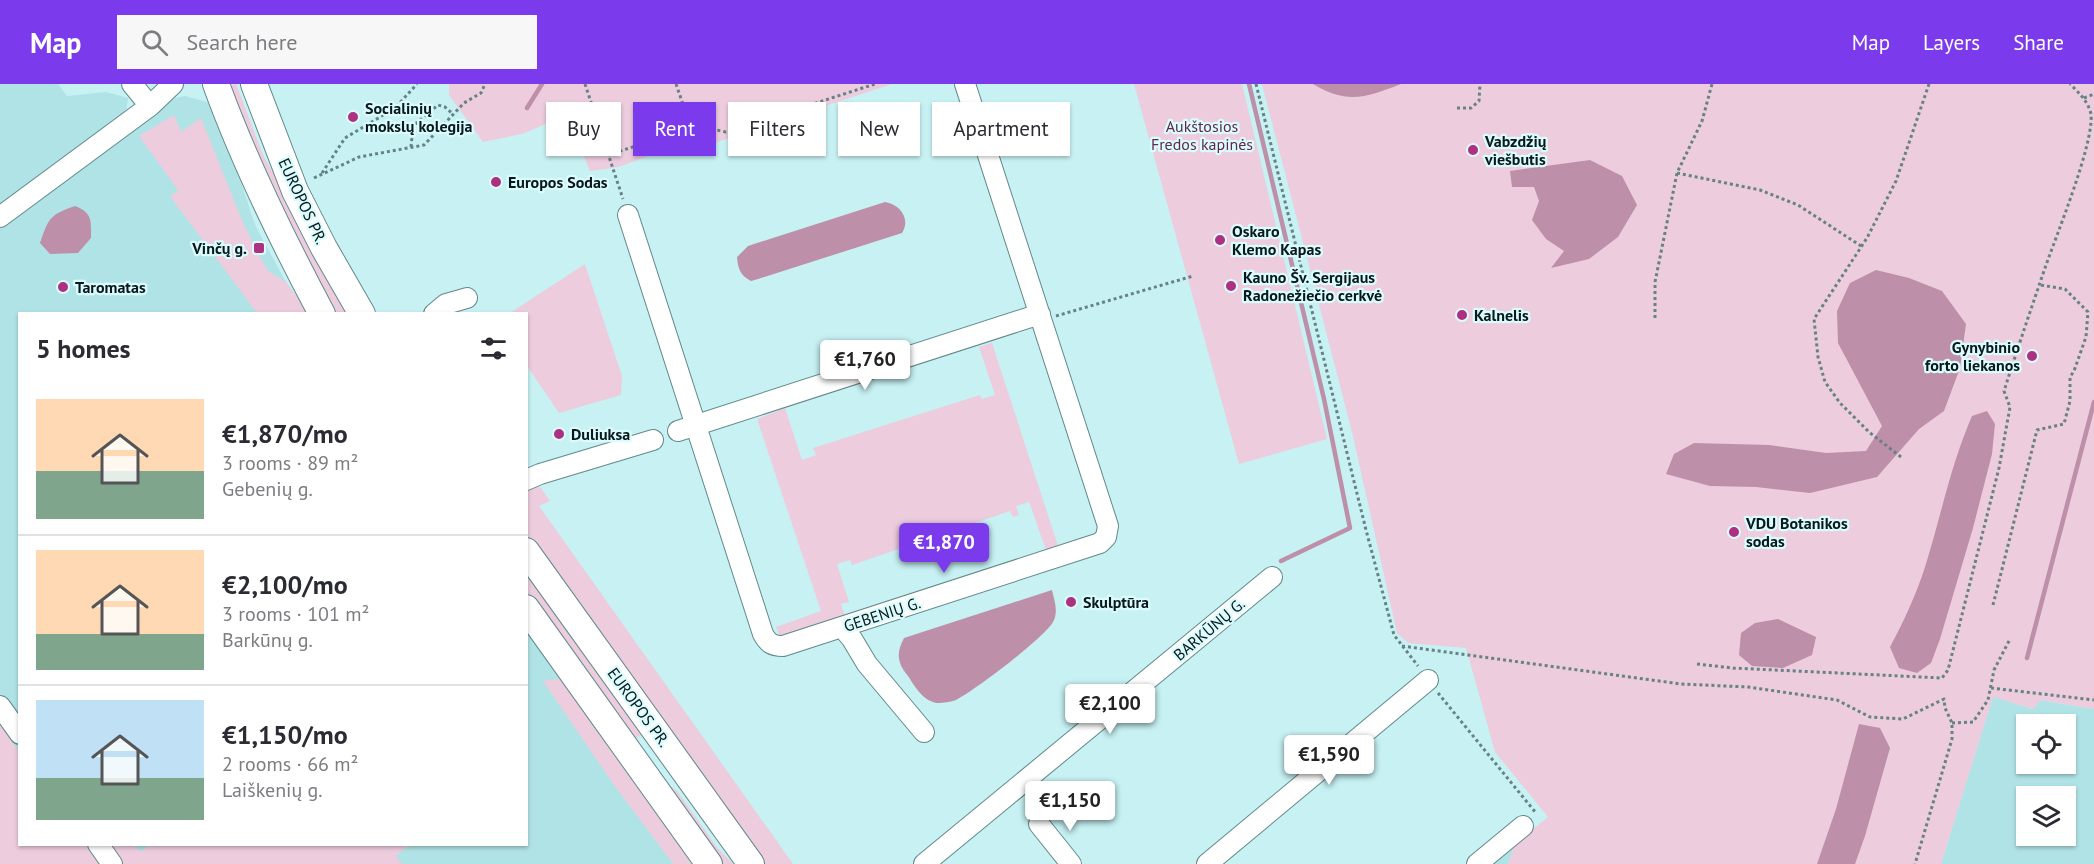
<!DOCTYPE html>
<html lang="en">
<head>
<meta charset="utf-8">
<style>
  body { margin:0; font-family:"PT Sans",sans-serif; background:#f7f7f7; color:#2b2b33; height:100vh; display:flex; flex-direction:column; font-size:22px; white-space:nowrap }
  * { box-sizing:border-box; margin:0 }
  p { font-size:20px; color:#7c7c81 }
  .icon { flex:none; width:33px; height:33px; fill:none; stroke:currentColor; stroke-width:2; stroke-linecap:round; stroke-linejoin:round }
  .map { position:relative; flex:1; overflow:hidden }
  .panel { position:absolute; left:18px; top:228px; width:510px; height:534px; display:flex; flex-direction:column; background:#fff; border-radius:0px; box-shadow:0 2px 4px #0004 }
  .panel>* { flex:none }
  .guide { position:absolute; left:546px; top:18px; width:570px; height:54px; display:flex; gap:12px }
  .fabs { position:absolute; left:2016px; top:630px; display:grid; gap:12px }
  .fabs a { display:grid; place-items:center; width:60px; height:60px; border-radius:0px; background:#fff; box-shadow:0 2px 4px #0004; font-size:30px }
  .price { position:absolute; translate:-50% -51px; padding:0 14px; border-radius:6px; background:#fff; color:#222; font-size:20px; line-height:39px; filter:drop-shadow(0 2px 3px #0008) }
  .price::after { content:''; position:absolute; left:50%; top:36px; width:18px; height:14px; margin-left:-9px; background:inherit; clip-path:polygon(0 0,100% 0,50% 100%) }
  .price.on { background:#7c3aed; color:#fff }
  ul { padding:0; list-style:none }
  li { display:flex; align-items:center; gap:18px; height:150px; padding:0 18px }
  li+li { border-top:2px solid #e1e1e2 }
  li span { display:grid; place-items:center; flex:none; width:168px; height:120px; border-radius:0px; color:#555 }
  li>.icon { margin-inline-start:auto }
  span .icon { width:72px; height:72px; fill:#fffc; stroke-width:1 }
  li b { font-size:26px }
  h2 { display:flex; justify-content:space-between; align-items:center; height:72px; padding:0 18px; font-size:26px }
  .pill { padding:0 21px; border-radius:0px; background:#fff; box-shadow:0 2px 4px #0004; font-size:21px; line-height:54px }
  .pill.on { background:#7c3aed; color:#fff }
  header { display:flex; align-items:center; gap:36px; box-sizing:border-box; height:84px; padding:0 30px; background:#7c3aed; color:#fff }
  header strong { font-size:28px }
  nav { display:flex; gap:33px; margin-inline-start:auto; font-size:21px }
  .search { width:420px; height:54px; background:#f7f7f7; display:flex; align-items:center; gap:15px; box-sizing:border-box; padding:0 21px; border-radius:0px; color:#7c7c81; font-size:22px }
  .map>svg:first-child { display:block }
  .built { fill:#b0e3e6; fill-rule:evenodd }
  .green { fill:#ecccdd }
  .water { fill:#be8fa8 }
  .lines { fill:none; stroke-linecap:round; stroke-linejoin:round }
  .stream { stroke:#be8fa8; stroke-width:4.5 }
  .minor-casing { stroke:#62898b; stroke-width:22 }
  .major-casing { stroke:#62898b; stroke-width:28 }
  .path { stroke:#668284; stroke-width:3; stroke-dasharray:3 3; stroke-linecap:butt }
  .minor { stroke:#fff; stroke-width:20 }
  .major { stroke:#fff; stroke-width:26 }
  .poi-dot { fill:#ad3081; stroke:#dbfcfe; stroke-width:2 }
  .labels { text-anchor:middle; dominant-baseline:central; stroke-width:4.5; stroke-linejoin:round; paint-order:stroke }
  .poi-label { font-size:16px; font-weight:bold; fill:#09181a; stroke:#dbfcfe; text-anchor:start }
  .park-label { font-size:16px; fill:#62274b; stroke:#dbfcfe }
  .street-label { font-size:16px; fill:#09181a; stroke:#dbfcfe }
</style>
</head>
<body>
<header>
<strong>Map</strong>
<div class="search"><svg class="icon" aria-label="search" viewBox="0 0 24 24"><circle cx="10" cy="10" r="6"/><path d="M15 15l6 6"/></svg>Search here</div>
<nav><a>Map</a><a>Layers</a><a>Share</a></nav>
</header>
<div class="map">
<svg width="2094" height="780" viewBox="0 0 2094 780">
  <rect width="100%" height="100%" fill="#c7f1f3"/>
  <path class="built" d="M0,0H58L67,12L106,8L128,14L126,29L0,122Z
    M185,12L207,18L211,22L240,95L255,141L286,198L309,229L20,230V760H526L527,541L697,780H0V141L84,79L175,14Z
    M1993,612L2032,625L2040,616L2094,625V780H1941ZM2026,640H2066V680H2026ZM2026,712H2066V752H2026Z
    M1515,760L1508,780H1491Z"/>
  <path class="green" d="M234,0H236L263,71L352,229H332L277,120L230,3Z
    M449,0H892L714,59L703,52L618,83L590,87L567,31L522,50L483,58L449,11Z
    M1134,0H1242L1327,355L1239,380Z
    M1262,0H2094V625L2041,616L2033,625L1993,613L1941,780H1508L1515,760L1548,733L1495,668L1466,564L1408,559L1397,549L1352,348Z
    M174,31L181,48L201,34L244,141L261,175L268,187L286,198L309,229H257L172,115L171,112L178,106L139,52Z
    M585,180L622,292L621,311L559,329L527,282L526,230L510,229Z
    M992,259L1058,462L1046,466L1029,418L1016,422L1019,431L1013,433L1010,427L852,481L850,476L837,480L849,518L841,520L845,532L780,553L776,543L821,527L757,335L785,324L802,376L816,371L813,364L980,311L982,315L995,311L979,263Z
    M535,401L541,404L550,417L539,422L793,780H762L527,452L526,404Z
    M526,482L645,648L632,658L527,510Z
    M565,594L697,780H673L614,701L543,597Z
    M0,640L19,668L20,760L86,761L100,780H0Z
    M671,703L677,707L716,762L733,780H720L670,705Z
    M151,760L409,761L396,772L402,780H119L105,761H135L140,768Z"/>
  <path class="water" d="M1313,0H1401C1367,13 1348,21 1313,0Z
    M1590,76L1622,92L1637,121L1618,153L1589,175L1551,184L1564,167L1546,155L1532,136L1539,117L1534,103H1512L1510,87Z
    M885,118C900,120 911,135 902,149L758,195L751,197C740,191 738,185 737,173L748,162Z
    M75,122C93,129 91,137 91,154L78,169L50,170L40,159C49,133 50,131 75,122Z
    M1876,186L1909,194L1942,207L1966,240L1960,284L1944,327L1919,345L1877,393L1810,409L1756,403L1710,402L1666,390L1674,370L1694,359L1769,361L1826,369L1866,367L1882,342L1838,259L1837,227L1850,199Z
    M1987,327L1995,340L1992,370L1973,444L1940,555L1931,579L1917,589L1899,584L1890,563C1904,537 1916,511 1925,483C1941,432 1951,380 1972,332Z
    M1052,506C1054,516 1059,527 1053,538C1044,554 974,607 956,616C951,618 943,619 938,619C924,618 915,603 908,592C897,579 896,569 904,554Z
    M1778,535L1816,553L1812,571L1783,584L1752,582L1739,571L1741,549L1755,539Z
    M1859,640L1880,644L1890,664L1865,752L1855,780H1817L1836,725Z"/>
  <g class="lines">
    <path class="stream" d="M1249,0L1324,315L1350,444L1281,477
      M527,24L542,0
      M2027,574L2094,318"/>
    <g class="minor-casing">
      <path id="minor" d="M132,0L150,22
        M628,131L763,550C768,559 772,562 783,562L1100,459L1106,453L1108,442L965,0
        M0,133L150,22L173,0
        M434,230L446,220L467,214
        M678,347L1040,230
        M526,396L540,390L653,356
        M842,543L852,555L867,580L924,648
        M0,622L20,650
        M1039,740L1071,780
        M98,760L112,780
        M924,780L1272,493
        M1207,780L1428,596
        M1477,780L1523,742"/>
    </g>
    <g class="major-casing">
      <path id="major" d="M216,0C245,80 282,155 322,230
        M254,0L295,107L324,164L362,230
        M526,467L751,780
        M526,524L709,780"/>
    </g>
    <path class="path" d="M585,0L623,115
      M676,0L691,44
      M1256,0L1366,446L1394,551L1418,582
      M2084,14L2094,10
      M1457,24H1471L1479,17L1480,0
      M411,63L413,42L438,21L445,23L453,30
      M608,71L691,44L703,43L726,48L875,0
      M322,89L345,54L395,24L417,0
      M1677,89L1760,106L1798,121L1861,162
      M314,94L359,73L424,61L464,19L481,9L485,0
      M1056,232L1193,192
      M1655,234V198L1677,89L1702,37L1712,0
      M1901,373L1869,348L1840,319L1825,298L1818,273L1814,235L1867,154L1896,97L1929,0
      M1993,521L2037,346L2064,340L2070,317V293L2074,287L2086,253L2088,228L2065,205L2040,201
      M1402,562L1681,600L1748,603L1837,616L1870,633L1903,635L1944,615L1945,624L1952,639V655L1915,780
      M1697,580L1733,584L1942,594L1948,586L1999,384L2010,323L2004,307C2017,266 2031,225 2045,184C2056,152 2094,60 2091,30C2088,17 2079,9 2070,0
      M1991,604L2094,616
      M1438,609L1536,729
      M1952,639L1973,638L1988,616L1994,586L2010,555"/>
    <use href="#minor" class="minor"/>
    <use href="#major" class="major"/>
  </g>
  <g class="poi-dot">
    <circle cx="353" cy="33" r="6"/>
    <circle cx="1473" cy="66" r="6"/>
    <circle cx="496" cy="98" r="6"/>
    <circle cx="1220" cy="156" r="6"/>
    <rect x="253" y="158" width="12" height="12" rx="3"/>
    <circle cx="1231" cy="202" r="6"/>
    <circle cx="63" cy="203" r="6"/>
    <circle cx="1462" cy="231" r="6"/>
    <circle cx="2032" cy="272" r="6"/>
    <circle cx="559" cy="350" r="6"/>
    <circle cx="1734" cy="448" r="6"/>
    <circle cx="1071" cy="518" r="6"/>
  </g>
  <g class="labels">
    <g class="poi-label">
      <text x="365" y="24">Socialinių<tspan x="365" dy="18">mokslų kolegija</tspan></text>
      <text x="1485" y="57">Vabzdžių<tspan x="1485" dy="18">viešbutis</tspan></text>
      <text x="508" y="98">Europos Sodas</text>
      <text x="1232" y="147">Oskaro<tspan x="1232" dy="18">Klemo Kapas</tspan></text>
      <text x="247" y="164" text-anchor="end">Vinčų g.</text>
      <text x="1243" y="193">Kauno Šv. Sergijaus<tspan x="1243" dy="18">Radonežiečio cerkvė</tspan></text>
      <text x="75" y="203">Taromatas</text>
      <text x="1474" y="231">Kalnelis</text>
      <text x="2020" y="263" text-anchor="end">Gynybinio<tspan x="2020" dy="18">forto liekanos</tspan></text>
      <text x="571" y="350">Duliuksa</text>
      <text x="1746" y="439">VDU Botanikos<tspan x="1746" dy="18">sodas</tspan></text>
      <text x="1083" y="518">Skulptūra</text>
    </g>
    <g class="park-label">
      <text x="1202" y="42">Aukštosios<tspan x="1202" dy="18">Fredos kapinės</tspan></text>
    </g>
    <g class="street-label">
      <text transform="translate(303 117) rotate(65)">EUROPOS PR.</text>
      <text transform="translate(882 530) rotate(-18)">GEBENIŲ G.</text>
      <text transform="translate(1209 545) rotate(-40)">BARKŪNŲ G.</text>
      <text transform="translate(639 623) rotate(54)">EUROPOS PR.</text>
    </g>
  </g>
</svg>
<div class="fabs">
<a><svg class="icon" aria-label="locate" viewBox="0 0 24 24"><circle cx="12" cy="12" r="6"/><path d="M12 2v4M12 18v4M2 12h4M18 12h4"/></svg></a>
<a><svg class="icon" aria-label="layers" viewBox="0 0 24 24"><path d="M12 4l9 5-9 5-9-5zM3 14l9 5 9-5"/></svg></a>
</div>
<b class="price" style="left:865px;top:307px">€1,760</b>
<b class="price on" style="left:944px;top:490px">€1,870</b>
<b class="price" style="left:1110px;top:651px">€2,100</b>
<b class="price" style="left:1329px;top:702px">€1,590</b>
<b class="price" style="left:1070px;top:748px">€1,150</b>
<div class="guide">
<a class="pill">Buy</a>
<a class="pill on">Rent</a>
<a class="pill">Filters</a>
<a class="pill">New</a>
<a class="pill">Apartment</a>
</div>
<section class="panel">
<h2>5 homes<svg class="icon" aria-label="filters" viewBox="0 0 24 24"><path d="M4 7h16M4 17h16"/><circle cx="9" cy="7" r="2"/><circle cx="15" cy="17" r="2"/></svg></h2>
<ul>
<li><span style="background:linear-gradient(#ffd9b3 60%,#7fa58c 0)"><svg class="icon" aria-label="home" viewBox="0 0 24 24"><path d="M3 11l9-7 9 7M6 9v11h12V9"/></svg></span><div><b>€1,870/mo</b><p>3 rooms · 89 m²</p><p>Gebenių g.</p></div></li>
<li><span style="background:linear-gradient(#ffd9b3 70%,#7fa58c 0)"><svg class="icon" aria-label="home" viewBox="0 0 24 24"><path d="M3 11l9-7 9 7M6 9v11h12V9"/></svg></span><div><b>€2,100/mo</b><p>3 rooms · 101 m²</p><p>Barkūnų g.</p></div></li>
<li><span style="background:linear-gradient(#bfe0f5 65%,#7fa58c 0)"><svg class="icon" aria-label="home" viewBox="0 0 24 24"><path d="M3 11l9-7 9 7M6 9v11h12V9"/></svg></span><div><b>€1,150/mo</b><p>2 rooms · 66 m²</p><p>Laiškenių g.</p></div></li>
</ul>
</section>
</div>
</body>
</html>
